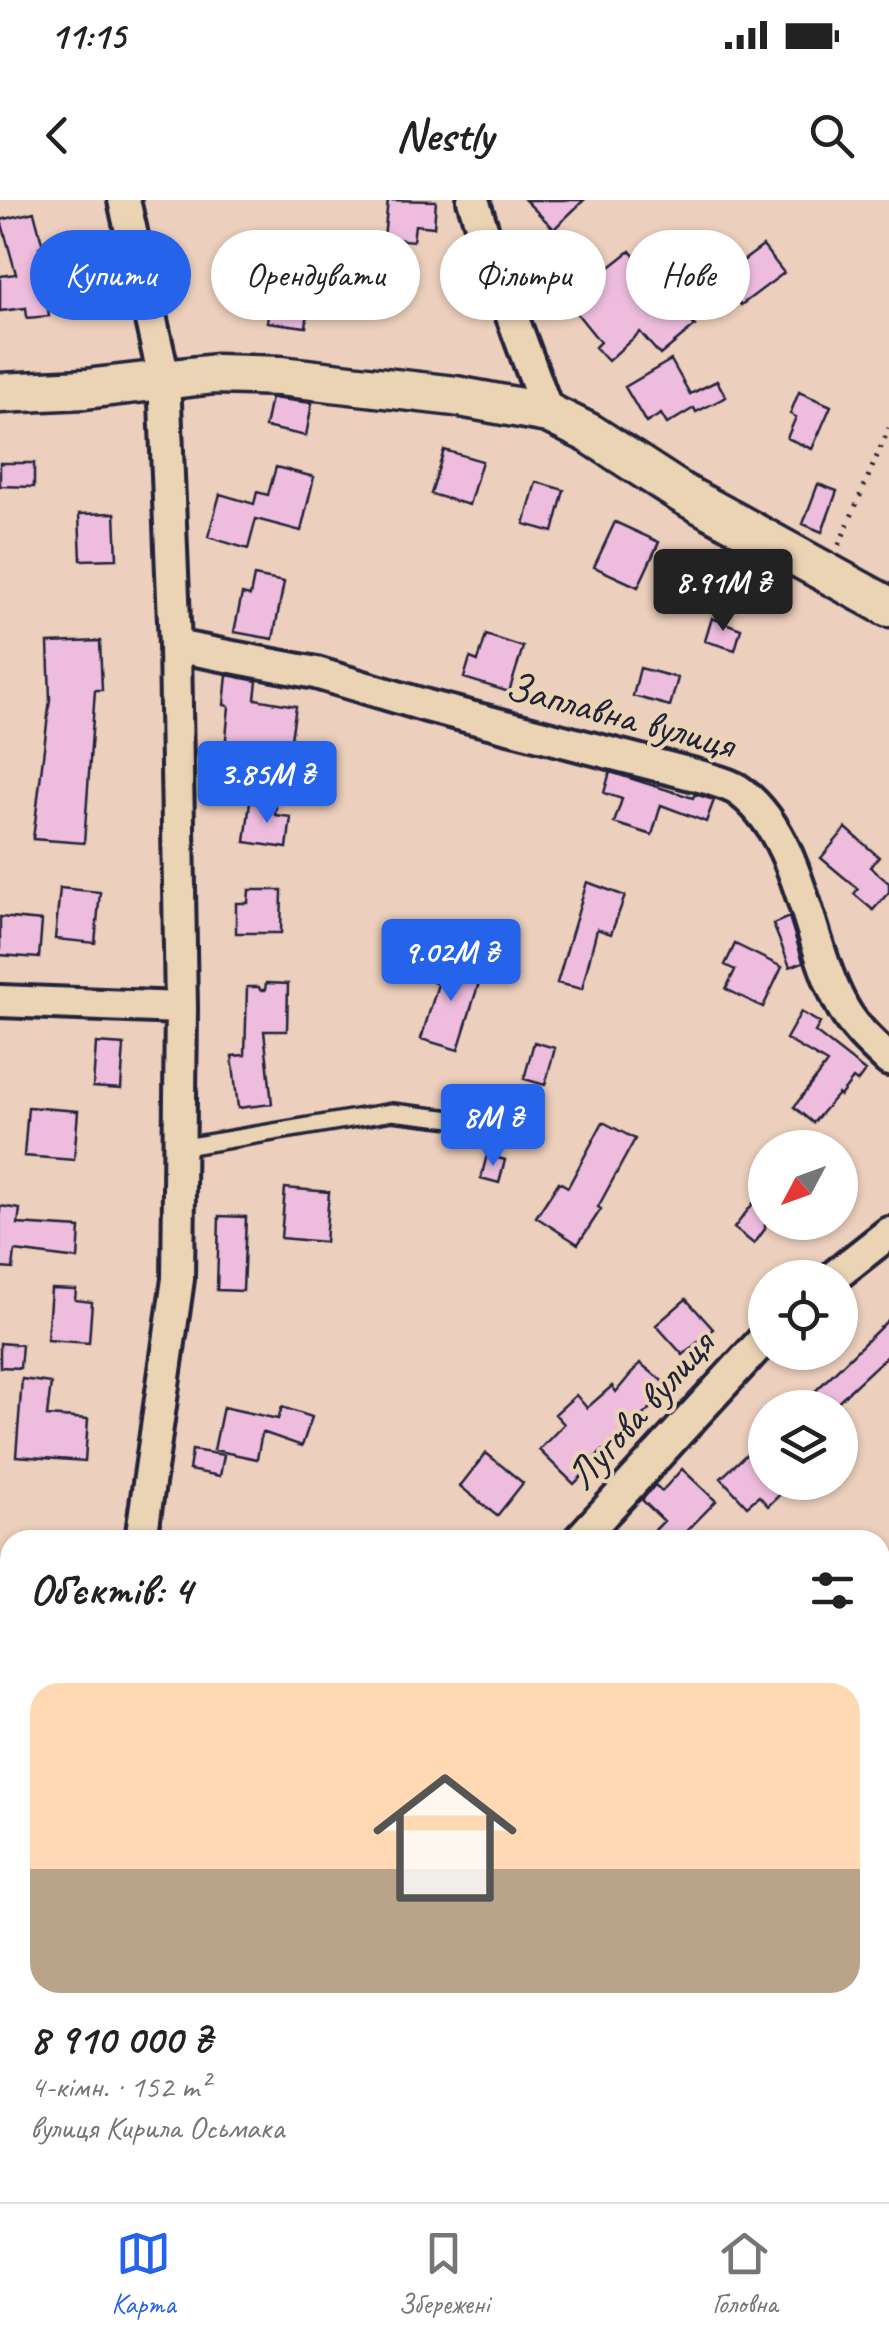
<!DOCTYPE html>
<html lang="uk">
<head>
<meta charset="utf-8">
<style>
  body { margin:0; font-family:Caveat,sans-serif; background:#f2f2f2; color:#222; height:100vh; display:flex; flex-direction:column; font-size:38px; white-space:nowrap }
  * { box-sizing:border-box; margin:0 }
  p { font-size:32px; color:#767676 }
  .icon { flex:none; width:55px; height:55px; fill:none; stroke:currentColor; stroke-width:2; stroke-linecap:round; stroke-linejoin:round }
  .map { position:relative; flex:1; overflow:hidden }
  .panel { position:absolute; left:0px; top:1330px; width:890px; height:672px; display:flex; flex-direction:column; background:#fff; border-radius:30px 30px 0 0; box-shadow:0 2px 8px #0004 }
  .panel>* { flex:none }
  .guide { position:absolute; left:30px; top:30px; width:830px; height:90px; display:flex; gap:20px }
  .needle { width:65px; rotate:229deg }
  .tools { position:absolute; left:748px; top:930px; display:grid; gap:20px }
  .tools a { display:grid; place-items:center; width:110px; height:110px; border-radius:50%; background:#fff; box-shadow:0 2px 8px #0004; font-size:50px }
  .price { position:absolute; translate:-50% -85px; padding:0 22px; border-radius:10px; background:#2563eb; color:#fff; font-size:32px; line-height:65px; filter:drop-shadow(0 2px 5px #0008) }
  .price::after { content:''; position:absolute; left:50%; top:60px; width:30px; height:22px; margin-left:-15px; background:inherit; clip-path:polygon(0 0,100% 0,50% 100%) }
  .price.selected { background:#222; color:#fff }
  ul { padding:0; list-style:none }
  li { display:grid; align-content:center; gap:20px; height:530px; padding:0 30px }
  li+li { border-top:2px solid #e0e0e0 }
  li span { display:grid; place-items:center; height:310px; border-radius:30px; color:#555 }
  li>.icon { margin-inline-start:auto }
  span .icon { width:180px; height:180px; fill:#fffc; stroke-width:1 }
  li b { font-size:42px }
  h2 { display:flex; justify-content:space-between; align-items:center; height:120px; padding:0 30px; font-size:42px }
  .pill { padding:0 35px; border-radius:45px; background:#fff; box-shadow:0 2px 8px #0004; font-size:35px; line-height:90px }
  .pill.selected { background:#2563eb; color:#fff }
  .status { display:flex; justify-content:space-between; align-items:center; height:70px; padding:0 50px; background:#fff; direction:ltr }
  .status svg { height:28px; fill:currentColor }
  header { display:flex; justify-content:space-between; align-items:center; height:130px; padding:0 30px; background:#fff; font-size:45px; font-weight:800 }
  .tab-bar { display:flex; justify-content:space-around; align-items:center; height:140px; border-top:2px solid #e0e0e0; background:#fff; font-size:28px; color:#767676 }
  .tab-bar a { display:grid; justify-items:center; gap:5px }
  .tab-bar .selected { color:#2563eb }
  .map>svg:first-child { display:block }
  .green { fill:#aadfa2; stroke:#66806e; stroke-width:2.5 }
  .building { fill:#eebdde; stroke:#22223b; stroke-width:2.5 }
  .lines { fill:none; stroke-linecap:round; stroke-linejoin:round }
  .service-casing { stroke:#22223b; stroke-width:22 }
  .minor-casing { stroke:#22223b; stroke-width:38 }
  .tertiary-casing { stroke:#22223b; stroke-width:45 }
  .path { stroke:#22223b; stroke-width:5; stroke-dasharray:2.5 8; stroke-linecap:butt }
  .service { stroke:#ebd4b4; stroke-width:15 }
  .minor { stroke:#ebd4b4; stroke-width:30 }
  .tertiary { stroke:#ebd4b4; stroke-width:38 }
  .labels { text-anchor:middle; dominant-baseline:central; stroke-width:8; stroke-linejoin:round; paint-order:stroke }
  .street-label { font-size:42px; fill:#22223b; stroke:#ebd4b4 }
</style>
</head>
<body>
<div class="status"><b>11:15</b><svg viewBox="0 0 49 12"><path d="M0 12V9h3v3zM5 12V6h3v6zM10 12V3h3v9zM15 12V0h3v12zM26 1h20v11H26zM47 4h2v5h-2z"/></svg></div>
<header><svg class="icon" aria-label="back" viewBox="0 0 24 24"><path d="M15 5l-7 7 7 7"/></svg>Nestly<svg class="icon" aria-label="search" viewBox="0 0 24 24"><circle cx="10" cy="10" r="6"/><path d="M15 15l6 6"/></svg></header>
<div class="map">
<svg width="889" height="2002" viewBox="0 0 889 2002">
  <rect width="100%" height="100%" fill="#eccfbc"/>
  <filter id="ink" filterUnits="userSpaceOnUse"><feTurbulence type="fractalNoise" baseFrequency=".01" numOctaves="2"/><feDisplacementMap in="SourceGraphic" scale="20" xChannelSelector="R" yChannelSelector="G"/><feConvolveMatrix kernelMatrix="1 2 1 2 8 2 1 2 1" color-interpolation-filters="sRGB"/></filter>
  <g filter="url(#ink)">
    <path class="green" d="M889,1598V2002H403L415,1992H880V1605Z"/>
    <path class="building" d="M388,0L436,1L434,27L415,25L413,41L384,38Z
      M525,0H584L554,29Z
      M34,12L43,46L39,47L49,116L27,118L26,108L0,111V76L16,74L1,20Z
      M763,46L784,73L741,105L720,78Z
      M644,49L664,74L656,80L695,126L660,155L640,132L608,161L595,147L600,142L562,95L592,71L597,77L630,51L635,57Z
      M454,57L473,61L482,91L449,84Z
      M274,73L312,78L306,127L267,122Z
      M671,160L690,194L717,181L726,197L696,212L694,208L667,224L661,214L646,223L625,187Z
      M799,192L831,206L812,249L787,238L796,217L790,214Z
      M271,198L312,203L306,236L265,227Z
      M444,250L482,261L469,305L431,294Z
      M0,263H34V287L0,286Z
      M276,267L314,277L301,331L256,319L248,349L208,337L220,294L254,304L257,292L268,295Z
      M536,282L564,290L553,332L524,324Z
      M818,284L837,291L822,332L803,324Z
      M115,313L117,359L81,360L79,314Z
      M615,322L659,342L638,387L594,367Z
      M254,376L284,382L273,439L234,432L242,394L250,396Z
      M712,418L741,429L735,450L705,441Z
      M486,435L523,447L509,492L464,478L470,458L478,461Z
      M100,441L102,490H95L84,643L33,639L50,499L48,443Z
      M640,468L678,478L670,506L633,496Z
      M227,475L257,481L255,499L296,506L289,552L252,545L248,584L222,581L229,506L224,505Z
      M610,572L693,598L695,594L714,600L706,622L661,605L652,635L614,623L622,599L604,593Z
      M250,602L276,606L275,615L291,617L287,648L245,642Z
      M846,628L879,657L870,667L889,683V692L873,710L854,694L858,689L821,658Z
      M587,682L625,696L611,734L597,729L582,789L557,783Z
      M60,688L100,692L95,743L55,739Z
      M249,690H282L281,733H236V703H248Z
      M0,717L42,721L39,758L0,755Z
      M789,717L803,762L790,767L773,724Z
      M735,744L782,767L763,807L726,789L735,770L725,765Z
      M444,754L463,761L460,767L481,776L458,850L421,839L438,784L433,782Z
      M266,783L288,784L287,831H264L272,904L238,908L232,856L245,855L247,787H259L260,790H265Z
      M801,812L820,823L815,832L865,871L857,882L853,879L840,896L838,894L813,923L794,907L827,863L786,839Z
      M534,842L555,848L545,885L524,879Z
      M96,843L124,845L121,889L93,887Z
      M28,907L78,911L74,960L24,956Z
      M603,922L635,939L598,1007L601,1009L578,1044L536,1017L559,982L568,987Z
      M487,955L505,960L499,983L481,978Z
      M285,988L329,992L325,1042L281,1038Z
      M765,988V1029L754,1044L734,1028Z
      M0,1006L20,1009L18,1024L80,1028L78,1059L15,1051L13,1069L0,1068Z
      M219,1016L246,1017L243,1091L217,1090Z
      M51,1089L76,1090L75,1100L92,1102L89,1143L47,1140Z
      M686,1099L713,1129L683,1155L656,1125Z
      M889,1119V1154L831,1208H798Z
      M0,1143L22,1145L20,1168L0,1167Z
      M640,1163L672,1189L589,1263L592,1266L574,1284L539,1250L564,1224L555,1214L576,1195L587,1208L612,1186L616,1192Z
      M22,1179L51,1183L47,1216L88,1219L85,1261L16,1256Z
      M223,1207L278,1219L282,1207L312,1217L302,1246L262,1232L257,1259L214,1250Z
      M753,1248L765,1261V1282H793L768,1306L759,1296L747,1306L721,1278Z
      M192,1250L224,1255L220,1276L189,1270Z
      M486,1253L523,1283L497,1316L460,1286Z
      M682,1269L716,1301L678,1340H645L664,1321L642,1300L655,1285L662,1291Z"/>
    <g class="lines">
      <g class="service-casing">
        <path id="service" d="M178,948L392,912L461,920"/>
      </g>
      <g class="minor-casing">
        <path id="minor" d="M124,0L164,178L175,446L181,808L178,1079L141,1340
          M473,0L500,84L548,213
          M175,446L316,473L427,506L707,578C718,582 733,585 742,593C803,641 806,742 843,808C854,828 872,844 889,860
          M0,801L181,808
          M832,1078L889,1033
          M579,1340L765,1138
          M0,1456H10
          M72,2002L76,1992"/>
      </g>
      <g class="tertiary-casing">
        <path id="tertiary" d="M0,193L85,189L215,174L280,176L455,196L548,213L589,233L683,294L889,407"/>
      </g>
      <path class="path" d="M839,345L889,228"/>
      <use href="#service" class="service"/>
      <use href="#minor" class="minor"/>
      <use href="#tertiary" class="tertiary"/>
    </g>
  </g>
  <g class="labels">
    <g class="street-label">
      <text transform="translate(620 515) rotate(15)">Заплавна вулиця</text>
      <text transform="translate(640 1210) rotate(-48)">Лугова вулиця</text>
    </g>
  </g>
</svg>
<div class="tools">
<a><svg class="needle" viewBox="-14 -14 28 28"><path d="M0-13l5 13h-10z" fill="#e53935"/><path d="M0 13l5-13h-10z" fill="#767676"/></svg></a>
<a><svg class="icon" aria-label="locate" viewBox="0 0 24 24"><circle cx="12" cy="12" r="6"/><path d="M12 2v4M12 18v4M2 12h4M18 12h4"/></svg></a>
<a><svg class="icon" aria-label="layers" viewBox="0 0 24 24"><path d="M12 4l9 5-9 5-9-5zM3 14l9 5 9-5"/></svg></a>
</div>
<b class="price selected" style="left:723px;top:434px">8.91M ₴</b>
<b class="price" style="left:267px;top:626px">3.85M ₴</b>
<b class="price" style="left:451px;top:804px">9.02M ₴</b>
<b class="price" style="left:493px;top:969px">8M ₴</b>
<div class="guide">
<a class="pill selected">Купити</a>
<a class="pill">Орендувати</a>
<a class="pill">Фільтри</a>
<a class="pill">Нове</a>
</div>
<section class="panel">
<h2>Об’єктів: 4<svg class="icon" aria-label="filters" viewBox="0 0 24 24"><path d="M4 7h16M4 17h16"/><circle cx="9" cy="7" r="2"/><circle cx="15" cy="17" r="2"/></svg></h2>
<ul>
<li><span style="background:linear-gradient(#ffd9b3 60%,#b9a48a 0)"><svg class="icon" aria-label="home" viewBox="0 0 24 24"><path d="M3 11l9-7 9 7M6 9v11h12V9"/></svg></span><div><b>8 910 000 ₴</b><p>4-кімн. · 152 m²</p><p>вулиця Кирила Осьмака</p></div></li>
</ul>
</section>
</div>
<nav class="tab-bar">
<a class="selected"><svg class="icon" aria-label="map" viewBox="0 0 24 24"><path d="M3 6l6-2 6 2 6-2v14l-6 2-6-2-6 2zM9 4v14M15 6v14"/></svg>Карта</a>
<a><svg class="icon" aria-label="saved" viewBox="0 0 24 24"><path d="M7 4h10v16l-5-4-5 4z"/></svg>Збережені</a>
<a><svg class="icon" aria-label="home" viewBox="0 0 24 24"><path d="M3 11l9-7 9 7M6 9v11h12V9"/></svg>Головна</a>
</nav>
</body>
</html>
